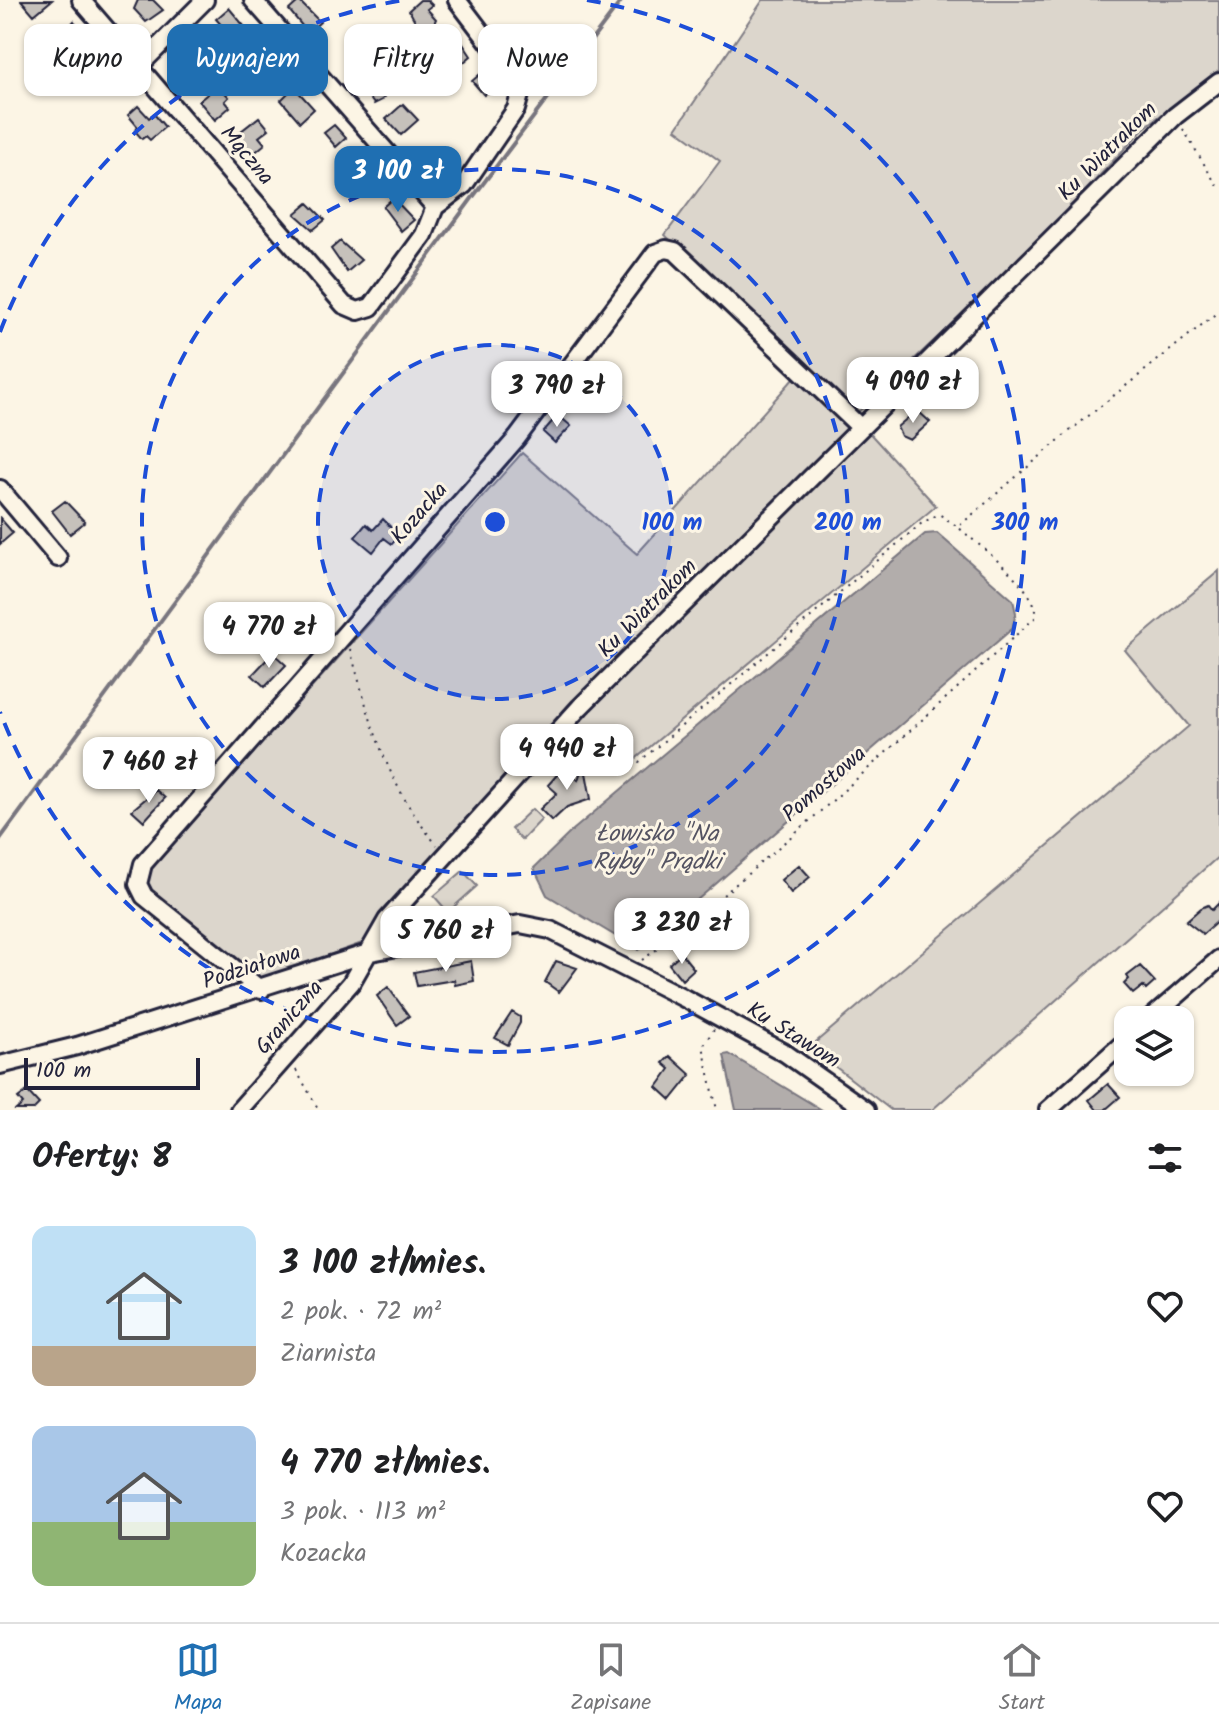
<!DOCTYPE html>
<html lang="pl">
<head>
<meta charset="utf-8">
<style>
  body { margin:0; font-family:Kalam,sans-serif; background:#f6f6f6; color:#202124; height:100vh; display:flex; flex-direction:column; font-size:30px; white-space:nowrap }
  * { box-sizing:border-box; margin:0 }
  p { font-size:26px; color:#757577 }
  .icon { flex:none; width:44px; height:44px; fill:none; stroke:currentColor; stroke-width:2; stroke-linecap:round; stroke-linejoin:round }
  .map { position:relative; height:1110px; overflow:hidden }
  .sheet { display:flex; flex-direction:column; background:#fff; flex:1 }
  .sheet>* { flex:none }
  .guide { position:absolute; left:24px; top:24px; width:800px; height:72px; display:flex; gap:16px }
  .fabs { position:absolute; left:1114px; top:1006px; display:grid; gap:16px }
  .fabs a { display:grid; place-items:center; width:80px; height:80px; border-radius:16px; background:#fff; box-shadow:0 2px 6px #0004; font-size:40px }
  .scale { position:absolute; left:24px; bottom:20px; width:176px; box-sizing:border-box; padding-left:8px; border:4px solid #22223b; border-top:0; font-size:22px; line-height:28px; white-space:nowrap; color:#22223b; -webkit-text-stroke:6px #fcf5e5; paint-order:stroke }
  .price { position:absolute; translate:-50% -68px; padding:0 18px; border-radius:16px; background:#fff; color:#222; font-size:26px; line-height:52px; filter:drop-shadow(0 2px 4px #0008) }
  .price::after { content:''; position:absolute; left:50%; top:48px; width:24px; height:18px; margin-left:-12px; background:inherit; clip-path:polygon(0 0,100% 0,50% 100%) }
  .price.selected { background:#1f6fb2; color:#fff }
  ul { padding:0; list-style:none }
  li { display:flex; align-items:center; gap:24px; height:200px; padding:0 32px }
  li span { display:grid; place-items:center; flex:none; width:224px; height:160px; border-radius:16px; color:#555 }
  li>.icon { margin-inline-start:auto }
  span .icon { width:96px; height:96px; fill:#fffc; stroke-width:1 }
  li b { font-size:34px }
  h2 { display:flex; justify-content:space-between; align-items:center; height:96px; padding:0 32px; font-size:34px }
  .tag { padding:0 28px; border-radius:16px; background:#fff; box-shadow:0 2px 6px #0004; font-size:28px; line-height:72px }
  .tag.selected { background:#1f6fb2; color:#fff }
  .tabs { display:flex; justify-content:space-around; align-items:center; height:112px; border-top:2px solid #e0e0e0; background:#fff; font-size:22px; color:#757577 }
  .tabs a { display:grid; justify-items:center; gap:4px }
  .tabs .selected { color:#1f6fb2 }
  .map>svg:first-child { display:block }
  .green { fill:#dcd6cc; stroke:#7f7c84; stroke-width:2 }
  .water { fill:#b2adab; stroke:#78757e; stroke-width:2 }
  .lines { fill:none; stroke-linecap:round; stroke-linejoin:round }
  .stream { stroke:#78757e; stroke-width:4 }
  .building { fill:#c6c1bb; stroke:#22223b; stroke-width:2 }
  .minor-casing { stroke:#22223b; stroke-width:22 }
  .path { stroke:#22223b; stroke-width:2; stroke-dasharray:2 6; stroke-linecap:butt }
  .minor { stroke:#fcf5e5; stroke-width:16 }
  .ring { fill:none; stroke:#1d4ed8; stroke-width:4; stroke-dasharray:14 10 }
  .labels { text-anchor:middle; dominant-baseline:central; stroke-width:6; stroke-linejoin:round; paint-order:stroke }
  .street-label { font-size:22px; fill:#22223b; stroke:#fcf5e5 }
  .water-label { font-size:24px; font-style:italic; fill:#545362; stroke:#fcf5e5 }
  .centre { fill:#1d4ed8; stroke:#fcf5e5; stroke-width:4 }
  .ring-label { font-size:24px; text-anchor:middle; font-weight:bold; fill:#1d4ed8; stroke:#fcf5e5; stroke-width:6; stroke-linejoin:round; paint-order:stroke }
</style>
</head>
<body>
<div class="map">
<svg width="1219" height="1110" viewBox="0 0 1219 1110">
  <rect width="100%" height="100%" fill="#fcf5e5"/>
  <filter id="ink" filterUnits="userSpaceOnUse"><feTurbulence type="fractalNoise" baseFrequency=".0125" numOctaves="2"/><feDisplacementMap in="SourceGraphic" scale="16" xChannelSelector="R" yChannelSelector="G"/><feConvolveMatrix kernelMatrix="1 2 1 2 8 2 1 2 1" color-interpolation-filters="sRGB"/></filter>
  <g filter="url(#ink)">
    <path class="green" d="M763,0H1219V70L1143,129L1031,249L854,416L936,506L633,761L614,768L552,732L362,943L259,981L147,890L145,874L522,453L637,554L803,368L665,235L720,161L676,129Z
      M1219,571V856L932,1110H891L810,1047L1189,726L1125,650Z
      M532,809L542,819L522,840L511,829Z
      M463,871L477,886L448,912L434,896Z"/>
    <path class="water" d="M937,533L1013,600L1016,613L1012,629L639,950L547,895L534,868L573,830L925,534Z
      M729,1054L822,1110H736L724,1055Z"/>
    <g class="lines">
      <path class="stream" d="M0,839L473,197L622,0"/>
    </g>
    <path class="building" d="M21,0H52L34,15Z
      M138,0H153L163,10L146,22L134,9Z
      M420,0H427L432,5L427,9L436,19L432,28L421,32L409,10Z
      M299,1L320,22L308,33L289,10Z
      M229,8L244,26L232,37L216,19Z
      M74,21L89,45L74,58L67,50L63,54L54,44Z
      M455,32L471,56L457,68L436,49Z
      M194,44L203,53L185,74L173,62Z
      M266,47L282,65L270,76L255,58Z
      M365,70L387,92L382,100L374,104L355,78Z
      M485,70L497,84L484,95L472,81Z
      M218,85L229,97L225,101L230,107L215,120L199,101Z
      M294,87L314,109L300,122L281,100Z
      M403,104L418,120L401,135L386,119Z
      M138,106L149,118L154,114L165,127L150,140L146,136L142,139L135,131L138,127L128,115Z
      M259,117L269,129L259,137L265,144L253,154L244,144L239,148L231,139Z
      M334,125L346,138L336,147L324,133Z
      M364,159L379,176L368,187L350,171Z
      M393,198L414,220L401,231L383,207Z
      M308,203L325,220L313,230L295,214Z
      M340,241L361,260L347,272L331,249Z
      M959,362L970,373L958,386L946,375Z
      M917,410L930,422L910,440L901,436L897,427Z
      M558,415L571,426L555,443L543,432Z
      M65,501L85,522L70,534L52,511Z
      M0,518L13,533L0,544Z
      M383,519L399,536L392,544L384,538L373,552L355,537L366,524L373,530Z
      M273,653L286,665L265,687L252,675Z
      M584,762L591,799L567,807L552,821L540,809L557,793L548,785L564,767L578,780Z
      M156,790L165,798L144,821L132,810Z
      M799,865L810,877L791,893L781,880Z
      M1219,903V920L1203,934L1186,921L1201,908L1208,905L1212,910Z
      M681,953L694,969L682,980L669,964Z
      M471,961L474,981L455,985L454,980L417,986L414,972Z
      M556,961L577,968L559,992L545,982Z
      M1140,966L1155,982L1146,990L1143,986L1133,994L1124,984L1129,979L1127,976Z
      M388,987L409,1016L397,1025L377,996Z
      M512,1012L520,1017V1023L508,1045L495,1038Z
      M670,1056L691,1075L671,1100L657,1087L670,1069L663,1063Z
      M1129,1072H1153L1140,1084Z
      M1108,1084L1120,1097L1105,1110H1097L1089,1100Z
      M27,1091L39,1104L33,1110H16L23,1104L18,1098Z"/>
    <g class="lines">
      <g class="minor-casing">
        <path id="minor" d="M81,0L344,305L358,311L371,307L424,235L435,207L464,185L516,109L521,91L514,75L457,0
          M253,0L435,207
          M140,65L205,0
          M0,489L58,558
          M261,990L144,896L138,884L143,864L517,438L655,253L666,249L675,251L861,428
          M1149,1020L1219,959
          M0,1065L77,1046L371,952L520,924L550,930L684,998L785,1053L866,1110
          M239,1110L351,983L387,920L580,707L1175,116L1219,82
          M1048,1110L1128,1039"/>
      </g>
      <path class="path" d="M1183,129L1219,189
        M350,649C371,724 386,784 437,845
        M576,732L617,741L639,762L922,523L939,514L958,527L1066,434L1219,311
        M642,960L678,934L830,803L1036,617C1041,591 977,544 958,527
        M714,1029L703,1046L717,1110
        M296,1070L319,1110"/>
      <use href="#minor" class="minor"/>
    </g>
  </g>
  <circle cx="495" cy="522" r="177" fill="#1d4ed8" fill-opacity=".12"/>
  <g class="ring">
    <circle cx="495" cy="522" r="177"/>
    <circle cx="495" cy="522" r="353"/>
    <path d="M0 332A530 530 0 0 1 403 0M587 0A530 530 0 1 1 0 712"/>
  </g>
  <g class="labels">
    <g class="street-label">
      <text transform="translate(1108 152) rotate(-45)">Ku Wiatrakom</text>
      <text transform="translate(246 156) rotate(50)">Mączna</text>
      <text transform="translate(420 514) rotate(-49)">Kozacka</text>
      <text transform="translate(648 609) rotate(-45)">Ku Wiatrakom</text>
      <text transform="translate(825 785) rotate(-41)">Pomostowa</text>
      <text transform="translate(252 968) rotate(-18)">Podziałowa</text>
      <text transform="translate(290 1018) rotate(-49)">Graniczna</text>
      <text transform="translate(793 1036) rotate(32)">Ku Stawom</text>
    </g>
    <g class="water-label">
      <text x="657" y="834">Łowisko "Na<tspan x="657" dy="28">Ryby" Prądki</tspan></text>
    </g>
  </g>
  <circle cx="495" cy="522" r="12" class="centre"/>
  <g class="ring-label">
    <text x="672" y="530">100 m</text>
    <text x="848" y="530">200 m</text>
    <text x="1025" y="530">300 m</text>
  </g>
</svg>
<div class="fabs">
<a><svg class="icon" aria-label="layers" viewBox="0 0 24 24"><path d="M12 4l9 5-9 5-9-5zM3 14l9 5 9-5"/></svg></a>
</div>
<div class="scale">100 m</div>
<b class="price selected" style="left:398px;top:214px">3 100 zł</b>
<b class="price" style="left:913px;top:425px">4 090 zł</b>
<b class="price" style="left:557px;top:429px">3 790 zł</b>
<b class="price" style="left:269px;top:670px">4 770 zł</b>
<b class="price" style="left:567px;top:792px">4 940 zł</b>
<b class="price" style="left:149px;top:805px">7 460 zł</b>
<b class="price" style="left:682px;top:966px">3 230 zł</b>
<b class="price" style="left:446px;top:974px">5 760 zł</b>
<div class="guide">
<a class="tag">Kupno</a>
<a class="tag selected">Wynajem</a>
<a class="tag">Filtry</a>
<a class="tag">Nowe</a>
</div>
</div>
<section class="sheet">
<h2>Oferty: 8<svg class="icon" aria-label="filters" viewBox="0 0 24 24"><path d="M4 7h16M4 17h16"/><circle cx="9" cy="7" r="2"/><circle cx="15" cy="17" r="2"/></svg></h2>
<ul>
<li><span style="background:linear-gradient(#bfe0f5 75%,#b9a48a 0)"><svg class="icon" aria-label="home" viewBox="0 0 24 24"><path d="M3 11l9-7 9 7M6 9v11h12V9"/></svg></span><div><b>3 100 zł/mies.</b><p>2 pok. · 72 m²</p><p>Ziarnista</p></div><svg class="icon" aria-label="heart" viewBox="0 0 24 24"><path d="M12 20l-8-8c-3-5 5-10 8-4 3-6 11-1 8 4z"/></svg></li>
<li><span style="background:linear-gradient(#a9c7e8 60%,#8fb573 0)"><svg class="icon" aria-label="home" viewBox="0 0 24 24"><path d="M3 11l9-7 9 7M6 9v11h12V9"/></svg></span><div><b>4 770 zł/mies.</b><p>3 pok. · 113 m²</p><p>Kozacka</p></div><svg class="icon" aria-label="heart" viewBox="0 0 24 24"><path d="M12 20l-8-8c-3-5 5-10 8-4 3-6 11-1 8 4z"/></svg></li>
</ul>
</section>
<nav class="tabs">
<a class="selected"><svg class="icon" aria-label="map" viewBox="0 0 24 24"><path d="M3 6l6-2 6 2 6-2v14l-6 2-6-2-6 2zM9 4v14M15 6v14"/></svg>Mapa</a>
<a><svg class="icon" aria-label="saved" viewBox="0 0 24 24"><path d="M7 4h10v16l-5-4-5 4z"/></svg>Zapisane</a>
<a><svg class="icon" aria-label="home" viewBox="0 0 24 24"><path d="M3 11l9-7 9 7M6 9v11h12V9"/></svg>Start</a>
</nav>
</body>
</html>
